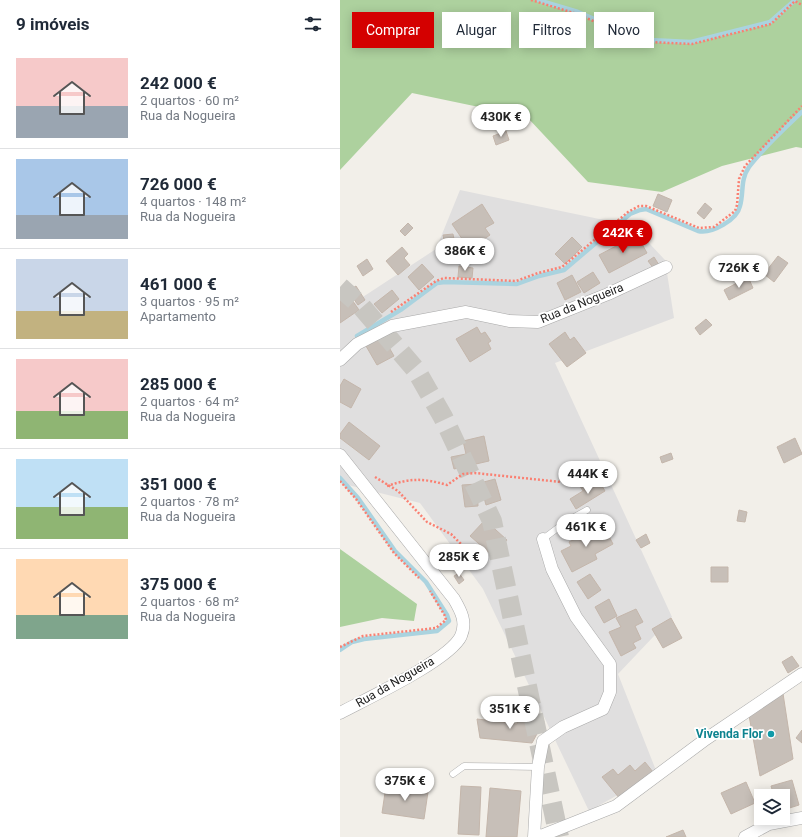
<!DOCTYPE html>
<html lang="pt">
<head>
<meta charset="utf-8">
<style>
  body { margin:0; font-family:Roboto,sans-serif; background:#f2f2f3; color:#1f2937; height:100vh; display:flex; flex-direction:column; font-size:15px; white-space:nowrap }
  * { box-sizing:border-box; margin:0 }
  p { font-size:13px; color:#747a83 }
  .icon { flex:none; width:22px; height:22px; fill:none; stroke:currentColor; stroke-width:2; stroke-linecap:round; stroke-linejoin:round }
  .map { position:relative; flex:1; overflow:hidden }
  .sheet { display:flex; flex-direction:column; background:#fff; width:340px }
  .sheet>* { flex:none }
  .hud { position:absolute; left:12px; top:12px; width:380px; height:36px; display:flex; gap:8px }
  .controls { position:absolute; left:414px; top:789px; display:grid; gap:8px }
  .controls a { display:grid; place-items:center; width:36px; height:36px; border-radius:0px; background:#fff; box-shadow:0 2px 10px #0003; font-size:20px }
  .price { position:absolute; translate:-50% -34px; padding:0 9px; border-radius:14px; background:#fff; color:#222; font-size:13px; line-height:26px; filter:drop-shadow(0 1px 2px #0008) }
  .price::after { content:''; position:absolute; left:50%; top:24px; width:12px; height:9px; margin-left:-6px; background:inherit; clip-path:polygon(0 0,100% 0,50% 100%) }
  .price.current { background:#d40000; color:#fff }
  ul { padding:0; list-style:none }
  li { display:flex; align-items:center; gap:12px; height:100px; padding:0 16px }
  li+li { border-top:1px solid #e0e1e3 }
  li span { display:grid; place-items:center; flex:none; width:112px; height:80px; border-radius:0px; color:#555 }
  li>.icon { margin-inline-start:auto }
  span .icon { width:48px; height:48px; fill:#fffc; stroke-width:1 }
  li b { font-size:17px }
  h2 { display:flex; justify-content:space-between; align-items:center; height:48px; padding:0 16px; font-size:17px }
  .chip { padding:0 14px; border-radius:0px; background:#fff; box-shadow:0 2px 10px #0003; font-size:14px; line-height:36px }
  .chip.current { background:#d40000; color:#fff }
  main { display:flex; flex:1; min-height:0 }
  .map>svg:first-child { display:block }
  .residential { fill:#e0dfdf }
  .forest { fill:#add19e }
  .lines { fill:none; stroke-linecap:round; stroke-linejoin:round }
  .stream { stroke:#aad3df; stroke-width:4.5 }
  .building { fill:#c7bfb8; stroke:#c4b6ab }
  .primary-tunnel { stroke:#c8c6c1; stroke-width:20; stroke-dasharray:20 10; stroke-linecap:butt }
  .service-casing { stroke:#a9a9a9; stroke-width:7 }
  .minor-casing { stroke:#a9a9a9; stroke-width:13 }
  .path { stroke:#fa8072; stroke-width:2.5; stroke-dasharray:2 2; stroke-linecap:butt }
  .service { stroke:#fff; stroke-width:6 }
  .minor { stroke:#fff; stroke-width:12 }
  .culture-dot { fill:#0f9aa8; stroke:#fff; stroke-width:1.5 }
  .labels { text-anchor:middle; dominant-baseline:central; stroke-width:3.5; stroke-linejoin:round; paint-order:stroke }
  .street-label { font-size:12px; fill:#222; stroke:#fff }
  .culture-label { font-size:12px; font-weight:bold; fill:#0d838f; stroke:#fff; text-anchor:end }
</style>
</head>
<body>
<main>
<section class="sheet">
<h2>9 imóveis<svg class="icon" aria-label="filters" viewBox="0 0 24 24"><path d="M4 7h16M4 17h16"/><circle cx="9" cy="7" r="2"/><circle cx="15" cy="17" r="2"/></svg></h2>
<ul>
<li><span style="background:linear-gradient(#f6c9c9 60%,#9aa5b1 0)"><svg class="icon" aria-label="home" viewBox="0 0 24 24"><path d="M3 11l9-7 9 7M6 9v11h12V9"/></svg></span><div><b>242 000 €</b><p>2 quartos · 60 m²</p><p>Rua da Nogueira</p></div></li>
<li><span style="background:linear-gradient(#a9c7e8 70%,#9aa5b1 0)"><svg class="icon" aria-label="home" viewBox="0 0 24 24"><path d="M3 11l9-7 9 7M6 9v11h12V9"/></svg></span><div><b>726 000 €</b><p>4 quartos · 148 m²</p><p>Rua da Nogueira</p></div></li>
<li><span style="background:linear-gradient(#c9d6e8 65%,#c2b280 0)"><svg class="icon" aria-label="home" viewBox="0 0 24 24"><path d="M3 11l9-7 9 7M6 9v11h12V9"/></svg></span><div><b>461 000 €</b><p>3 quartos · 95 m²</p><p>Apartamento</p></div></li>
<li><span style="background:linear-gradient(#f6c9c9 65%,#8fb573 0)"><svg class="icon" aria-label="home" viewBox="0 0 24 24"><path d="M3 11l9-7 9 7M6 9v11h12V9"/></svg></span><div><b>285 000 €</b><p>2 quartos · 64 m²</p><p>Rua da Nogueira</p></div></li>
<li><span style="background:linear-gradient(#bfe0f5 60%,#8fb573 0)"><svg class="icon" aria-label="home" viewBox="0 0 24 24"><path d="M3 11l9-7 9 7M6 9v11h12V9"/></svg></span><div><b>351 000 €</b><p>2 quartos · 78 m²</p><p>Rua da Nogueira</p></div></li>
<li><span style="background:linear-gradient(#ffd9b3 70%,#7fa58c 0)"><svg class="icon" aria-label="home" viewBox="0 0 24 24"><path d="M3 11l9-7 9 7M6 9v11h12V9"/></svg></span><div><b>375 000 €</b><p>2 quartos · 68 m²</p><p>Rua da Nogueira</p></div></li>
</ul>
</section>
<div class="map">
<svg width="462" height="837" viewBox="0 0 462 837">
  <rect width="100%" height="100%" fill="#f2efe9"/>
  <path class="residential" d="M120,190L293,226L325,260L334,318L215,363L332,617L278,674L317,773L249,811L143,589L80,503L0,483V312L96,249Z"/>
  <path class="forest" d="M0,0H462V148L456,147L382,166L322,192L248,182L187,117L72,93L0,170Z
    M0,549L77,604L74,621L42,618L0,627Z"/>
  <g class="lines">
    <path class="stream" d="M198,0L238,12L294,36L309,40L351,42L430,22L455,0
      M17,336L62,309L97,283L105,282L177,284L199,276L224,270L290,214L300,210L306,209L358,231C372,234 397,220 400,206C404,192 400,180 409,167C424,147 444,129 462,112
      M0,478L18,498L55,551L86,582L107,615L109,621L97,631L24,639L12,642L0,650"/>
  </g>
  <path class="building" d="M166,131L169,140L156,145L153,136Z
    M318,194L332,200L327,212L313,206Z
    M365,203L372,209L364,219L357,213Z
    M142,204L154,223L145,228L150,235L129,249L112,224Z
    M68,223L73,228L65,236L60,231Z
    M113,234L115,244L105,245L103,235Z
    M297,235L307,253L269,273L259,255Z
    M232,237L242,247L225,264L215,254Z
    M62,247L68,254L64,258L70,265L58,275L46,261Z
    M438,256L448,263L434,282L424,274Z
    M314,257L319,265L314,269L308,261Z
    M27,259L33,269L23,276L17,266Z
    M82,264L94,277L79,290L68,277Z
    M119,266L133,268L132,278L118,277Z
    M253,272L260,283L244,293L237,282Z
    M232,275L241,292L225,300L217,283Z
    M408,277L413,288L389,300L384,290Z
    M16,286L25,300L18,305L8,291Z
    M52,290L59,299L42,313L34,304Z
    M8,294L19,310L0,323V299Z
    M366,319L372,325L360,335L355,328Z
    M137,327L141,334L145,332L151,341L148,343L151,349L130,362L116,339Z
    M225,332L230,340L234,337L246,353L227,367L209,344Z
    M43,337L54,356L37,365L26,346Z
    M4,379L21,389L11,408L0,402V386Z
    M9,422L40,446L29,460L0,438V434Z
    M144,436L149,461L114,469L111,457L126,454L123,441Z
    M455,438L462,454L444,463L437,447Z
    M331,453L333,459L322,463L320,457Z
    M256,471L261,479L243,491L238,483Z
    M155,479L161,500L146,505L140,483Z
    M259,481L265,491L236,509L230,499Z
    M137,484L138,506L125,507L122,485Z
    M399,510L407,512L405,522L397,521Z
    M145,520L167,540L153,556L130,536Z
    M263,525L273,544L255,554L257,559L232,572L221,551L231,546L229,542Z
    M306,534L310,543L301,548L296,540Z
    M371,567H388V582H371Z
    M119,573L124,580L119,584L114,576Z
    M250,574L261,590L248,599L237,582Z
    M269,599L277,616L264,623L255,607Z
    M296,609L303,622L295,626L301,639L293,643L296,648L281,656L269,632L281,627L276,618Z
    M331,618L342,638L323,648L312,629Z
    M452,656L459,666L448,673L442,662Z
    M442,687L453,759L420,776L408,710Z
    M177,716L204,721L192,743L140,738L137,719L177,724Z
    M462,730V743L456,738Z
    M305,762L313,772L280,799L262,777L273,769L278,775L290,765L295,771Z
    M452,780L459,805L443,810V796H434L431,786Z
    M406,782L415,803L391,814L381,793Z
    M46,786L88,792L84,819L42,813Z
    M121,786L141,787L139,835L118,834Z
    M150,788L181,791L177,837H146Z
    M343,830L346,837H326Z"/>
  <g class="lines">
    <path class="primary-tunnel" d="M0,287L21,306L76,370L103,417L152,521L219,837"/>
    <g class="service-casing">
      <path id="service" d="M203,539L227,521L247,510
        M113,774L124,766L198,767"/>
    </g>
    <g class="minor-casing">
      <path id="minor" d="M0,360L17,344L52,326L126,312L169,321L198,322L268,294L326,267
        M0,455L114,599C121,611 127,622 121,636C110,660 26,699 0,713
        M194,837L198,767L203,741L223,727L263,709L270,692V664L236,617L212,569L203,539
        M198,837L276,806L366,739L462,674
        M405,837L429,824L462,818"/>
    </g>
    <path class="path" d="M191,0L237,14L293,38L308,42L352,44L431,24L455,1L462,5
      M51,312L96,281L104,278L176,281L198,273L222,267L288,212L299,206H306L359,228L374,227L395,211L397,205L399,179L405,166L462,106
      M35,477L58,491L87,522L111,534L126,549
      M0,481L16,499L54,553L79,578
      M47,486C71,478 83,478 107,485L123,474L135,473L221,482
      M0,647L23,636L96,628L106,620L105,616L90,591"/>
    <use href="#service" class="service"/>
    <use href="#minor" class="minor"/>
  </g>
  <circle class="culture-dot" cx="431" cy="734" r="4"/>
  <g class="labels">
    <g class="street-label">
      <text transform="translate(242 303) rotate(-22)">Rua da Nogueira</text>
      <text transform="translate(55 682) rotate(-30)">Rua da Nogueira</text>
    </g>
    <g class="culture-label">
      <text x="423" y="734">Vivenda Flor</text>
    </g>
  </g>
</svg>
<div class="controls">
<a><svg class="icon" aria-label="layers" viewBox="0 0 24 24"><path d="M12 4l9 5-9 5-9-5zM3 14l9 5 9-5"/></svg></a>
</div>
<b class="price" style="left:161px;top:138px">430K €</b>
<b class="price current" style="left:283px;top:254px">242K €</b>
<b class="price" style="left:125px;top:272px">386K €</b>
<b class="price" style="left:399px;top:289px">726K €</b>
<b class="price" style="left:248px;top:495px">444K €</b>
<b class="price" style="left:246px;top:548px">461K €</b>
<b class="price" style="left:119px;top:578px">285K €</b>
<b class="price" style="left:170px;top:730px">351K €</b>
<b class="price" style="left:65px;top:802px">375K €</b>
<div class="hud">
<a class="chip current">Comprar</a>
<a class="chip">Alugar</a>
<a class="chip">Filtros</a>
<a class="chip">Novo</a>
</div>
</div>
</main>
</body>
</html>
